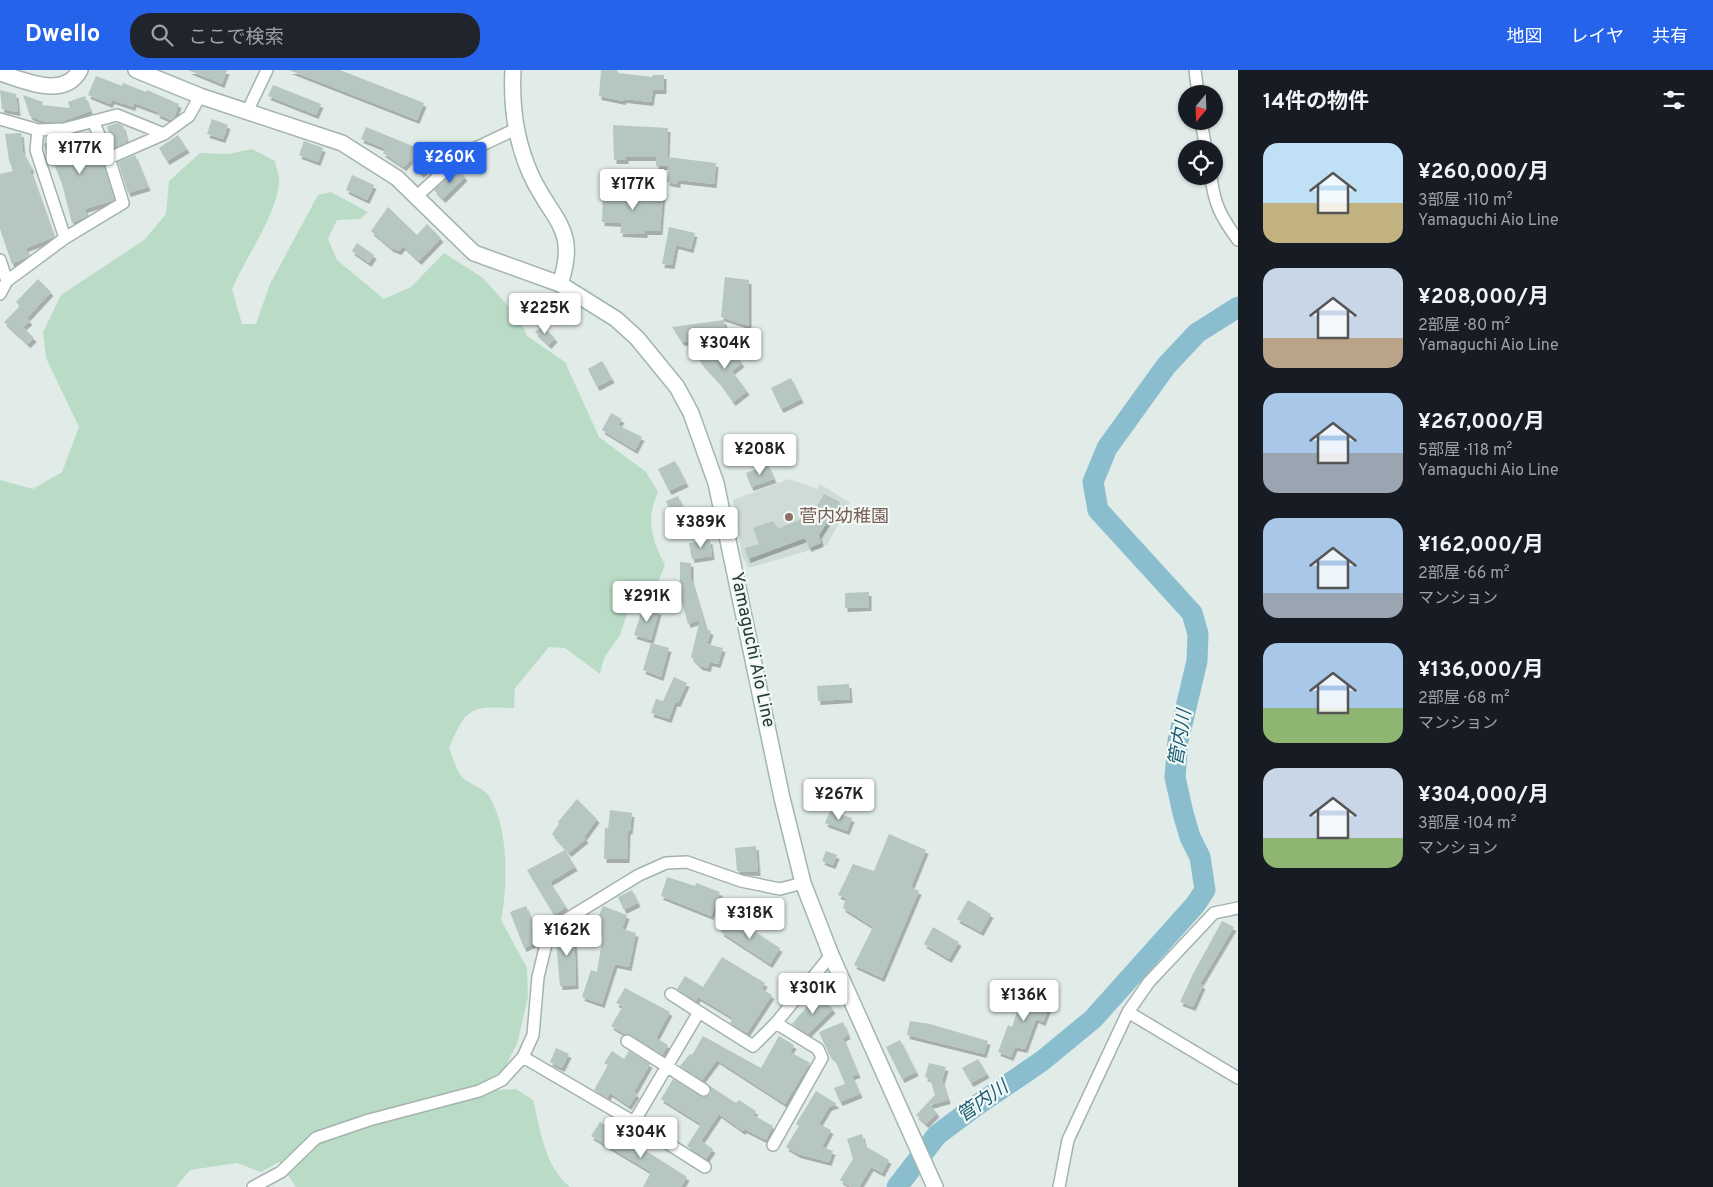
<!DOCTYPE html>
<html lang="ja">
<head>
<meta charset="utf-8">
<style>
  body { margin:0; font-family:Overpass,"Noto Sans JP",sans-serif; background:#20242c; color:#f1f3f6; height:100vh; display:flex; flex-direction:column; font-size:19px; white-space:nowrap }
  * { box-sizing:border-box; margin:0 }
  p { font-size:16px; color:#9ea1a6 }
  .icon { flex:none; width:28px; height:28px; fill:none; stroke:currentColor; stroke-width:2; stroke-linecap:round; stroke-linejoin:round }
  .map { position:relative; flex:1; overflow:hidden }
  .side { display:flex; flex-direction:column; background:#171b24; width:475px }
  .side>* { flex:none }
  .needle { width:32px; rotate:199deg }
  .buttons { position:absolute; left:1178px; top:15px; display:grid; gap:10px }
  .buttons a { display:grid; place-items:center; width:45px; height:45px; border-radius:50%; background:#171b24; box-shadow:0 1px 4px #0004; font-size:25px }
  .price { position:absolute; translate:-50% -42px; padding:0 11px; border-radius:5px; background:#fff; color:#222; font-size:16px; line-height:32px; filter:drop-shadow(0 1px 2px #0008) }
  .price::after { content:''; position:absolute; left:50%; top:30px; width:15px; height:11px; margin-left:-8px; background:inherit; clip-path:polygon(0 0,100% 0,50% 100%) }
  .price.active { background:#2563eb; color:#fff }
  ul { padding:0; list-style:none }
  li { display:flex; align-items:center; gap:15px; height:125px; padding:0 25px }
  li span { display:grid; place-items:center; flex:none; width:140px; height:100px; border-radius:15px; color:#555 }
  li>.icon { margin-inline-start:auto }
  span .icon { width:60px; height:60px; fill:#fffc; stroke-width:1 }
  li b { font-size:21px }
  h2 { display:flex; justify-content:space-between; align-items:center; height:60px; padding:0 25px; font-size:21px }
  header { display:flex; align-items:center; gap:30px; box-sizing:border-box; height:70px; padding:0 25px; background:#2563eb; color:#fff }
  header strong { font-size:24px }
  nav { display:flex; gap:28px; margin-inline-start:auto; font-size:18px }
  .search { width:350px; height:45px; background:#20242c; display:flex; align-items:center; gap:12px; box-sizing:border-box; padding:0 18px; border-radius:20px; color:#9ea1a6; font-size:19px }
  main { display:flex; flex:1; min-height:0 }
  .map>svg:first-child { display:block }
  .built { fill:#cfdbd7 }
  .green { fill:#badcc7 }
  .lines { fill:none; stroke-linecap:round; stroke-linejoin:round }
  .river { stroke:#8abecf; stroke-width:21 }
  .building { fill:#b6c6c1; filter:url(#shadow) }
  .minor-casing { stroke:#a4b3af; stroke-width:14 }
  .tertiary-casing { stroke:#a4b3af; stroke-width:18 }
  .secondary-casing { stroke:#a0b7b1; stroke-width:18 }
  .minor { stroke:#fff; stroke-width:11 }
  .tertiary { stroke:#fff; stroke-width:15 }
  .secondary { stroke:#fff; stroke-width:15 }
  .education-dot { fill:#8d6e63; stroke:#f1f8f5; stroke-width:2 }
  .labels { text-anchor:middle; dominant-baseline:central; stroke-width:4.5; stroke-linejoin:round; paint-order:stroke }
  .education-label { font-size:18px; fill:#785e54; stroke:#f1f8f5; text-anchor:start }
  .street-label { font-size:18px; fill:#223b37; stroke:#f1f8f5 }
  .water-label { font-size:19px; font-style:italic; fill:#1e5e75; stroke:#f1f8f5 }
</style>
</head>
<body>
<header>
<strong>Dwello</strong>
<div class="search"><svg class="icon" aria-label="search" viewBox="0 0 24 24"><circle cx="10" cy="10" r="6"/><path d="M15 15l6 6"/></svg>ここで検索</div>
<nav><a>地図</a><a>レイヤ</a><a>共有</a></nav>
</header>
<main>
<div class="map">
<svg width="1238" height="1117" viewBox="0 0 1238 1117">
  <defs>
    <filter id="shadow"><feDropShadow dx="2.5" dy="4" stdDeviation="0" flood-color="#0004"/></filter>
  </defs>
  <rect width="100%" height="100%" fill="#e1ebe8"/>
  <path class="built" d="M789,409L817,419L820,414L850,433L827,475L749,498L742,486L733,430Z"/>
  <path class="green" d="M252,79L275,91C276,98 280,107 279,114C275,147 246,187 232,219L242,254H256L270,214L318,125L331,122L368,142L360,149L337,150L328,169L337,190L384,229L411,217L444,183L483,208L521,251L527,266L565,292L599,367L646,402L658,422C646,449 651,469 665,495L653,525L630,535L620,565L604,588L600,604L565,578L549,577L515,618L514,638C471,636 466,637 449,678C453,687 457,703 464,709C471,714 484,719 489,726C509,758 508,815 501,850L527,898L528,927L517,974L504,999L492,1009L497,1020L516,1019L533,1030C541,1062 544,1095 570,1117H296L279,1092L261,1102L237,1093L190,1100L176,1117H0V410L33,419L62,402L79,357L46,288L43,262L61,225L144,170L166,144L169,111L200,83L228,84Z"/>
  <g class="lines">
    <path class="river" d="M897,1117L937,1065L973,1038L1042,991L1093,949L1195,835L1205,820L1200,787L1190,767L1183,743L1175,707L1178,671L1197,591L1198,564L1192,543L1098,440L1093,412L1107,378L1166,296L1197,263L1238,237"/>
  </g>
  <path class="building" d="M188,0H227L222,14Z
    M289,0H340L424,33L417,50Z
    M601,0H617L618,3L652,7L653,5H664V20H653L651,32L624,29L623,31L599,26Z
    M96,6L122,16L123,13L146,22L147,20L179,34L174,48L171,50L157,44L158,42L134,33L133,37L112,30L110,34L88,25Z
    M273,15L321,34L316,45L268,26Z
    M0,20L16,24L18,42L2,39Z
    M23,25L43,32L42,35L70,38L68,32L85,26L90,40H93L61,52L42,51L30,46Z
    M212,49L228,55L223,69L207,64Z
    M118,53L123,56L127,72L113,78L107,56Z
    M613,55L668,58L667,87L716,93L714,114L678,110V114L667,112L669,96H656V87H626V90H614Z
    M366,57L420,79L433,93L421,104L410,90L404,97L383,83L386,79L361,69Z
    M21,63L23,82L32,99L30,100L54,167L26,178L29,186L12,194L0,159V104L13,101L9,90L5,64Z
    M89,64L96,92L102,90L114,130L85,139L87,146L72,153L62,114L53,91L49,92L44,74L60,68V72Z
    M178,65L187,79L167,91L159,78Z
    M304,71L323,78L318,92L299,85Z
    M135,85L148,117L128,123L118,92Z
    M457,99L465,107L443,129L434,120Z
    M352,105L374,115L367,130L346,120Z
    M603,122L663,123L660,161H645V164L620,163L622,153L602,152Z
    M388,137L417,165L427,154L441,168L419,191L403,176L399,181L391,178L371,161Z
    M669,157L695,163L691,179L676,175L672,195L662,194Z
    M357,173L374,185L369,193L352,181Z
    M725,207L749,210V256L721,247Z
    M38,209L51,222L27,248L30,251L23,257L34,268L28,274L4,252L20,236L16,232Z
    M724,250L726,266L682,272L672,257Z
    M542,256L555,268L549,275L535,262Z
    M726,269L727,276L742,293L732,301L747,321L733,332L719,312L699,290Z
    M602,291L612,309L597,317L588,299Z
    M791,308L801,329L781,339L771,318Z
    M611,343L622,349L618,355L642,367L635,380L602,360Z
    M675,391L686,413L669,421L658,399Z
    M768,395L774,409L751,417L746,403Z
    M824,424L840,432L819,465L821,473L809,478L805,468L748,489L745,478L759,474L753,458L773,451L777,459L812,445Z
    M678,426L685,442L672,447L666,431Z
    M710,470L712,486L692,489L689,473Z
    M680,492L691,493V509L706,559L711,561L707,574L723,578L718,594L710,592L708,598L700,596L691,587L700,550L688,554L676,512L680,511Z
    M869,522V537L845,538V523Z
    M643,537L659,541L651,570L634,565Z
    M651,573L669,578L661,607L643,600Z
    M674,607L687,613L678,633L675,632L669,649L651,643L656,629L663,631Z
    M849,614L850,629L818,631L817,616Z
    M577,729L597,749L584,767L586,769L569,783L552,764L559,754L558,752Z
    M610,740L632,743L630,761L628,760L627,789H604L605,757L608,759Z
    M830,741L852,748L847,761L825,753Z
    M889,764L926,780L911,817L919,821L882,908L854,895L873,857L843,838L846,828L838,825L853,794L874,801Z
    M756,776L758,802L737,801L735,778Z
    M565,780L575,797L550,812L566,837L554,845L527,800Z
    M826,781L837,785L833,795L822,791Z
    M667,807L695,816L696,813L720,822L711,846L661,826Z
    M632,820L638,833L624,840L618,827Z
    M968,830L991,844L981,862L957,849Z
    M526,836L539,871L524,878L510,842Z
    M603,836L627,845L622,859L636,863L629,897L615,894L602,934L582,927L591,900L597,902L603,864L597,862L601,849L598,848Z
    M731,846L780,878L770,894L721,862Z
    M1222,851L1234,857L1200,914L1203,915L1193,937L1180,932L1193,904Z
    M574,854L576,915L560,916L556,870L564,860Z
    M933,857L959,872L949,889L924,874Z
    M722,887L765,913L762,919L772,925L747,963L730,953L733,948L698,927L696,931L677,919L685,906L703,917Z
    M1026,915L1035,918L1033,929L1050,934L1043,952L1036,949L1025,979L1015,977L1011,987L998,982L1008,955L1012,957Z
    M625,918L670,942L656,968L668,975L662,985L631,965L625,964L611,956L623,936L616,933Z
    M818,924L833,939L808,964L792,954Z
    M910,951L930,954L988,971L984,984L907,965Z
    M843,952L848,965L843,968L858,1004L852,1006L860,1024L840,1032L834,1018L845,1014L835,990L829,984L819,962Z
    M703,966L761,998L779,966L794,975L790,982L810,993L785,1034L717,990L702,1010L680,996L690,984L692,985Z
    M900,970L916,1002L902,1009L886,977Z
    M556,978L569,984L562,998L550,992Z
    M612,981L624,989L629,981L650,994L634,1022L637,1024L629,1036L610,1023L607,1028L594,1020L608,995L604,993Z
    M978,989L987,1004L971,1013L962,998Z
    M929,993L946,997L942,1011L948,1030L930,1035L937,1043L926,1054L916,1045L935,1025L930,1009L925,1007Z
    M673,1009L703,1027L711,1024L710,1016L736,1033L739,1030L756,1041L753,1045L773,1056L766,1070L744,1059L743,1061L719,1044L701,1071L713,1079L706,1089L687,1076L701,1054L661,1029Z
    M816,1021L837,1034L829,1037L819,1054L831,1060L822,1077L833,1081L829,1092L798,1084L786,1077L799,1056L796,1054Z
    M600,1052L616,1062L615,1064L651,1084L687,1107L681,1117H643L651,1102L591,1066Z
    M862,1064L865,1076L889,1090L882,1103L871,1097L859,1117H851L840,1110L853,1089L847,1069Z"/>
  <g class="lines">
    <g class="minor-casing">
      <path id="minor" d="M1195,0L1198,24
        M247,42L267,0
        M0,49L38,60L64,59L117,45L164,64L189,46L200,26
        M1201,51L1206,79
        M38,60L36,80L65,168
        M109,88L164,64
        M1211,106C1214,134 1221,147 1238,170
        M417,126L463,84L516,59
        M0,190L7,211
        M0,224L7,211L65,168L123,133L109,88L93,51
        M671,924L699,942
        M1128,942L1238,1008
        M627,971L704,1020
        M523,987L634,1052L699,942L753,976L776,953L831,885
        M634,1052L705,1097
        M773,1075L822,988L818,979L776,953
        M253,1117L281,1102L316,1068L369,1050L479,1021L502,1010L523,987L533,965L538,907L547,870L559,854L639,805L666,793L687,792L741,811L780,819L803,813
        M1059,1117L1068,1070L1128,942L1149,912L1214,843L1238,838"/>
    </g>
    <g class="tertiary-casing">
      <path id="tertiary" d="M136,0L200,26L342,73L397,108L474,183L560,214
        M0,3C24,10 64,30 80,0"/>
    </g>
    <g class="secondary-casing">
      <path id="secondary" d="M513,0C511,36 516,72 531,105C552,151 579,158 560,214L616,249L637,268L677,317L691,343L716,413L782,728L803,813L831,885L935,1117"/>
    </g>
    <use href="#minor" class="minor"/>
    <use href="#tertiary" class="tertiary"/>
    <use href="#secondary" class="secondary"/>
  </g>
  <circle class="education-dot" cx="789" cy="447" r="5"/>
  <g class="labels">
    <g class="education-label">
      <text x="799" y="447">菅内幼稚園</text>
    </g>
    <g class="street-label">
      <text transform="translate(752 580) rotate(78)">Yamaguchi Aio Line</text>
    </g>
    <g class="water-label">
      <text transform="translate(1181 668) rotate(-81)">管内川</text>
      <text transform="translate(983 1032) rotate(-35)">管内川</text>
    </g>
  </g>
</svg>
<div class="buttons">
<a><svg class="needle" viewBox="-14 -14 28 28"><path d="M0-13l5 13h-10z" fill="#e53935"/><path d="M0 13l5-13h-10z" fill="#9ea1a6"/></svg></a>
<a><svg class="icon" aria-label="locate" viewBox="0 0 24 24"><circle cx="12" cy="12" r="6"/><path d="M12 2v4M12 18v4M2 12h4M18 12h4"/></svg></a>
</div>
<b class="price" style="left:80px;top:105px">¥177K</b>
<b class="price active" style="left:450px;top:114px">¥260K</b>
<b class="price" style="left:633px;top:141px">¥177K</b>
<b class="price" style="left:545px;top:265px">¥225K</b>
<b class="price" style="left:725px;top:300px">¥304K</b>
<b class="price" style="left:760px;top:406px">¥208K</b>
<b class="price" style="left:701px;top:479px">¥389K</b>
<b class="price" style="left:647px;top:553px">¥291K</b>
<b class="price" style="left:839px;top:751px">¥267K</b>
<b class="price" style="left:750px;top:870px">¥318K</b>
<b class="price" style="left:567px;top:887px">¥162K</b>
<b class="price" style="left:813px;top:945px">¥301K</b>
<b class="price" style="left:1024px;top:952px">¥136K</b>
<b class="price" style="left:641px;top:1089px">¥304K</b>
</div>
<section class="side">
<h2>14件の物件<svg class="icon" aria-label="filters" viewBox="0 0 24 24"><path d="M4 7h16M4 17h16"/><circle cx="9" cy="7" r="2"/><circle cx="15" cy="17" r="2"/></svg></h2>
<ul>
<li><span style="background:linear-gradient(#bfe0f5 60%,#c2b280 0)"><svg class="icon" aria-label="home" viewBox="0 0 24 24"><path d="M3 11l9-7 9 7M6 9v11h12V9"/></svg></span><div><b>¥260,000/月</b><p>3部屋 · 110 m²</p><p>Yamaguchi Aio Line</p></div></li>
<li><span style="background:linear-gradient(#c9d6e8 70%,#b9a48a 0)"><svg class="icon" aria-label="home" viewBox="0 0 24 24"><path d="M3 11l9-7 9 7M6 9v11h12V9"/></svg></span><div><b>¥208,000/月</b><p>2部屋 · 80 m²</p><p>Yamaguchi Aio Line</p></div></li>
<li><span style="background:linear-gradient(#a9c7e8 60%,#9aa5b1 0)"><svg class="icon" aria-label="home" viewBox="0 0 24 24"><path d="M3 11l9-7 9 7M6 9v11h12V9"/></svg></span><div><b>¥267,000/月</b><p>5部屋 · 118 m²</p><p>Yamaguchi Aio Line</p></div></li>
<li><span style="background:linear-gradient(#a9c7e8 75%,#9aa5b1 0)"><svg class="icon" aria-label="home" viewBox="0 0 24 24"><path d="M3 11l9-7 9 7M6 9v11h12V9"/></svg></span><div><b>¥162,000/月</b><p>2部屋 · 66 m²</p><p>マンション</p></div></li>
<li><span style="background:linear-gradient(#a9c7e8 65%,#8fb573 0)"><svg class="icon" aria-label="home" viewBox="0 0 24 24"><path d="M3 11l9-7 9 7M6 9v11h12V9"/></svg></span><div><b>¥136,000/月</b><p>2部屋 · 68 m²</p><p>マンション</p></div></li>
<li><span style="background:linear-gradient(#c9d6e8 70%,#8fb573 0)"><svg class="icon" aria-label="home" viewBox="0 0 24 24"><path d="M3 11l9-7 9 7M6 9v11h12V9"/></svg></span><div><b>¥304,000/月</b><p>3部屋 · 104 m²</p><p>マンション</p></div></li>
</ul>
</section>
</main>
</body>
</html>
